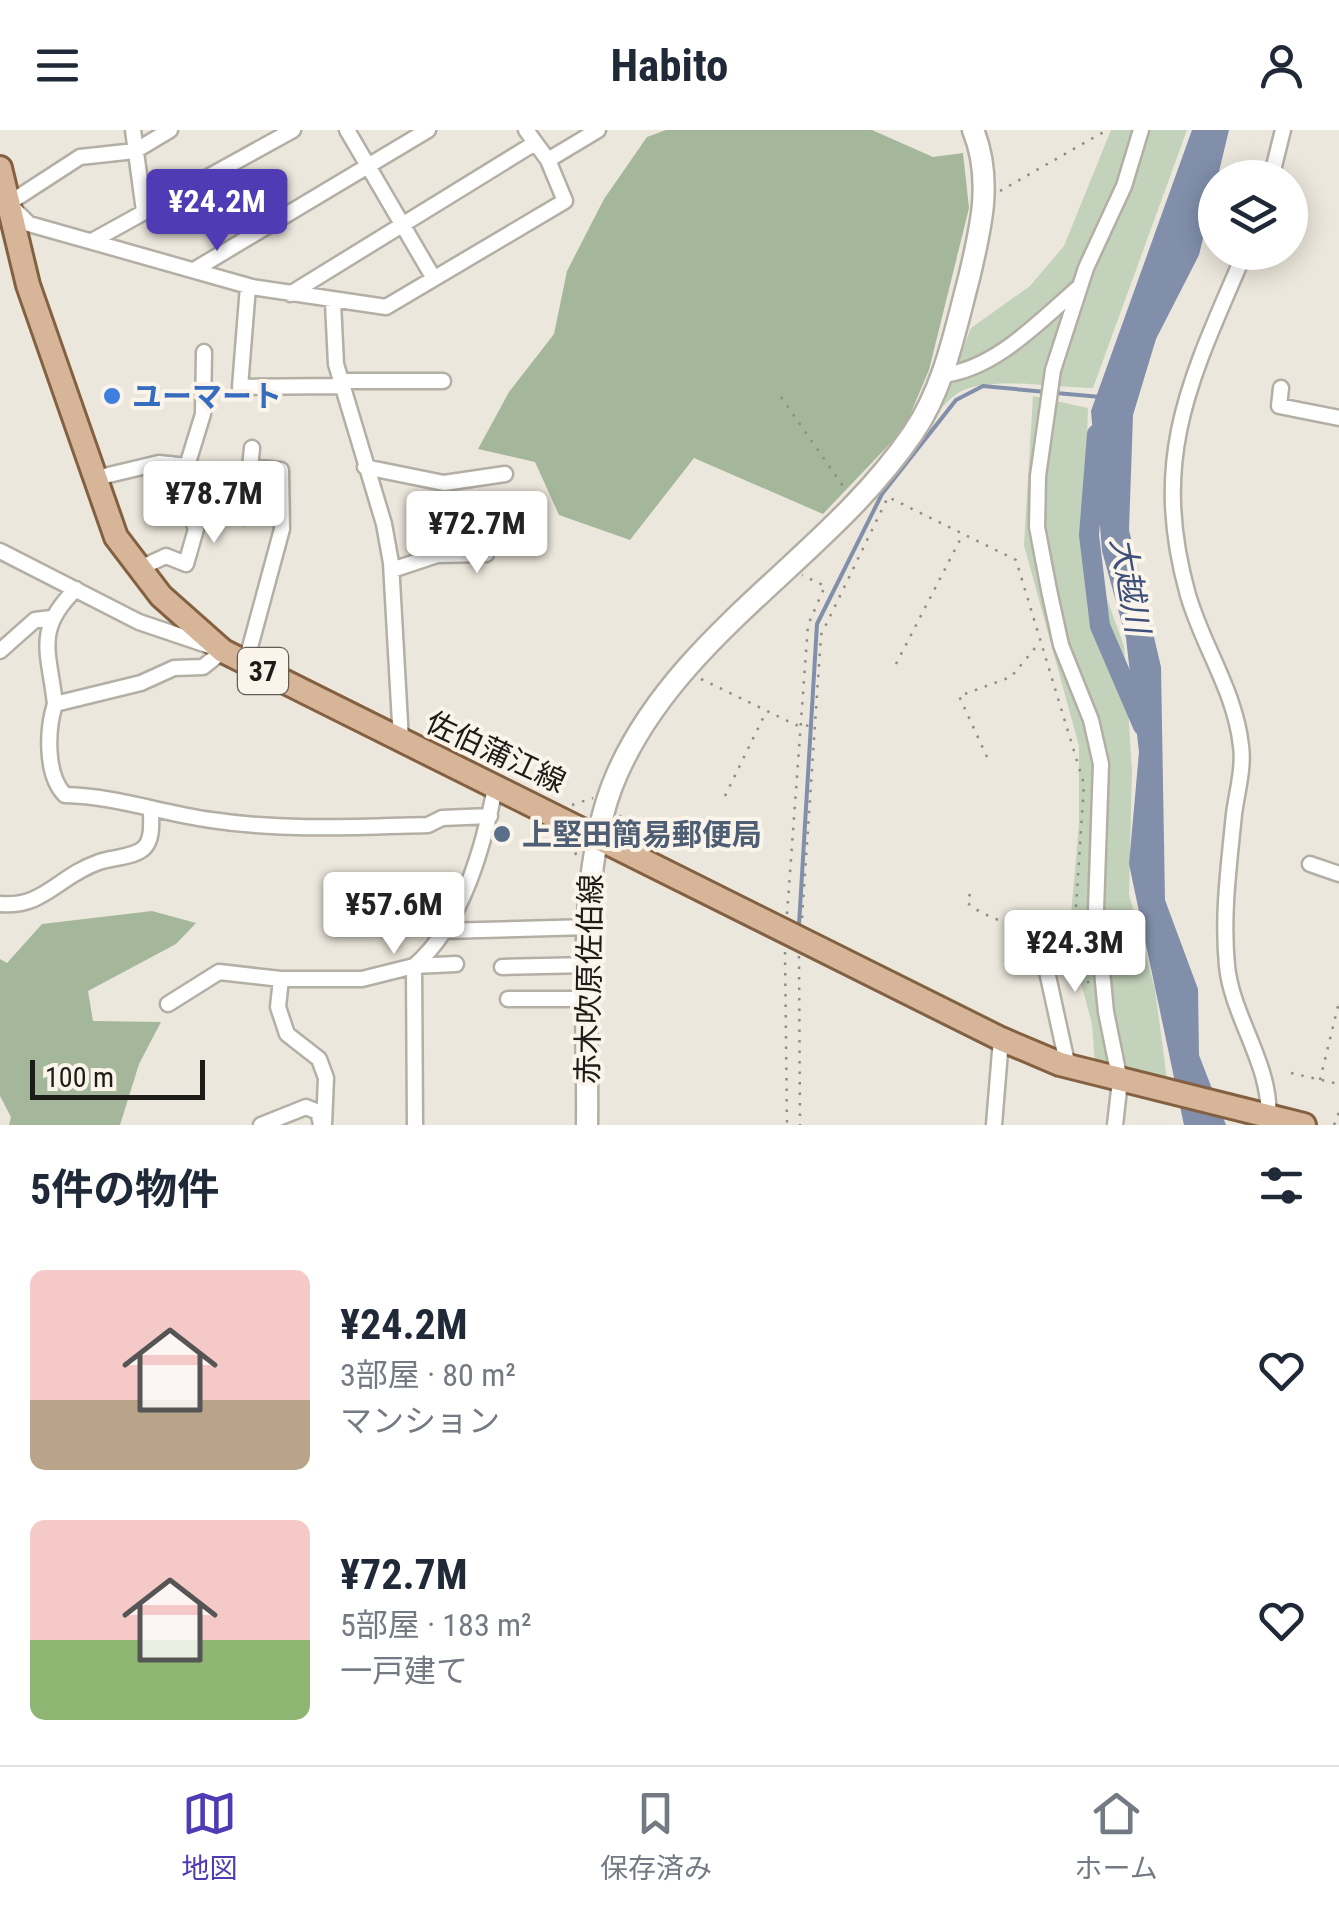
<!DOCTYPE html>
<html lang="ja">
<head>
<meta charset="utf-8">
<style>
  body { margin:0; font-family:"Roboto Condensed","Noto Sans JP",sans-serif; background:#f2f2f3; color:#1f2937; height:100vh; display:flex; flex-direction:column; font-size:38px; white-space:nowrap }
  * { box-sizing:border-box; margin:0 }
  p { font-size:32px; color:#747a83 }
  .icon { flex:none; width:55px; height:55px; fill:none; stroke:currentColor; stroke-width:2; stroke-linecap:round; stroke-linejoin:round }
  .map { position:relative; height:995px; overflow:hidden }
  .side { display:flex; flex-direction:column; background:#fff; flex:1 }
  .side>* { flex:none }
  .controls { position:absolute; left:1198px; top:30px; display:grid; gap:20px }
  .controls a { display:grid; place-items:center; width:110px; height:110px; border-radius:50%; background:#fff; box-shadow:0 5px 25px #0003; font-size:50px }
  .scale { position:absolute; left:30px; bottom:25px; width:175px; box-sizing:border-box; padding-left:10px; border:5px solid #1e1c18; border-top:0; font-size:28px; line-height:35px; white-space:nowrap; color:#1e1c18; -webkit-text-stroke:8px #faf4ea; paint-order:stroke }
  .price { position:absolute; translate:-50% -85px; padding:0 22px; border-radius:10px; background:#fff; color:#222; font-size:32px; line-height:65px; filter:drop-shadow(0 2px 5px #0008) }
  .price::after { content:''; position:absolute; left:50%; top:60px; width:30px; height:22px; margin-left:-15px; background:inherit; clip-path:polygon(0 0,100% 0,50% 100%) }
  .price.on { background:#4f3cb4; color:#fff }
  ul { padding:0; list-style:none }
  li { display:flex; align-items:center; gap:30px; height:250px; padding:0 30px }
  li span { display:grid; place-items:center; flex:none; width:280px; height:200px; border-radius:15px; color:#555 }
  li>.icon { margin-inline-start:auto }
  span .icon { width:120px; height:120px; fill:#fffc; stroke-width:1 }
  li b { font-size:42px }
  h2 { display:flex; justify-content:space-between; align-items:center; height:120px; padding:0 30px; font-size:42px }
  header { display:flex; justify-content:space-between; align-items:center; height:130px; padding:0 30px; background:#fff; font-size:45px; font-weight:700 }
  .tab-bar { display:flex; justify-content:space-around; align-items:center; height:140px; border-top:2px solid #e0e1e3; background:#fff; font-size:28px; color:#747a83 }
  .tab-bar a { display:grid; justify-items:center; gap:5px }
  .tab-bar .on { color:#4f3cb4 }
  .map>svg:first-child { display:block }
  .green { fill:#c3d2ba }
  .forest { fill:#a5b79a }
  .water { fill:#818fab }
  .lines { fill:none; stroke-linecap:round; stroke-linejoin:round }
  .stream { stroke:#818fab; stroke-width:4 }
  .river { stroke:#818fab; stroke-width:20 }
  .street-casing { stroke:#b4afa5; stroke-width:19 }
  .secondary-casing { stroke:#b4afa5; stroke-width:25 }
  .primary-casing { stroke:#836040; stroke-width:28 }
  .path { stroke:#908c84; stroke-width:2.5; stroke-dasharray:2.5 8; stroke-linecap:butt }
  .street { stroke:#fff; stroke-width:14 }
  .secondary { stroke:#fff; stroke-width:20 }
  .primary { stroke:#d6b599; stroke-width:22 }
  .shop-dot { fill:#3f7fe0; stroke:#faf4ea; stroke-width:4 }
  .service-dot { fill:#5c6f8a; stroke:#faf4ea; stroke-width:4 }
  .labels { text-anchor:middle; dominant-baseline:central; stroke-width:8; stroke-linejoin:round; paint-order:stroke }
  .shield { fill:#faf4ea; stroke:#605d57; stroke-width:2.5 }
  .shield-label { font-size:28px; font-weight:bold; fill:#1e1c18 }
  .shop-label { font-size:30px; font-weight:bold; fill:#366cbe; stroke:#faf4ea; text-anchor:start }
  .street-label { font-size:30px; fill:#1e1c18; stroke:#faf4ea }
  .service-label { font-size:30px; font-weight:bold; fill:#4e5e75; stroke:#faf4ea; text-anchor:start }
  .water-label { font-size:32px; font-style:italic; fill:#3d507b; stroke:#faf4ea }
</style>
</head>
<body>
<header><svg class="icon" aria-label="menu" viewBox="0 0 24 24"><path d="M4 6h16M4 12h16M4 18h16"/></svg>Habito<svg class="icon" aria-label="person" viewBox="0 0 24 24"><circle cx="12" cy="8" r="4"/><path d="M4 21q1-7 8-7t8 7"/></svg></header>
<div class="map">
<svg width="1339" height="995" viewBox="0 0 1339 995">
  <rect width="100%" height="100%" fill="#ece7dc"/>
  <path class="green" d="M1111,0H1187L1093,258C1057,258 986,245 958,263C944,272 931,291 919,304L957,234L971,198L1030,156L1064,116Z
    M1033,266L1088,278L1084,405L1124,516L1132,641L1129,764L1155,859L1167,950L1095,934L1092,894L1069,808L1079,694V616L1024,415Z"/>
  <path class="forest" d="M666,0H872L933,27L963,23L969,78L929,240L904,299L823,384L694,328L630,410L559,385L535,332L478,319L509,262L554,204L567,141L604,69L647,7Z
    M152,781L196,793L176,814L88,861L93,891L161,892L139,934L120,995H9L11,987L0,966V829L7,833L42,794Z"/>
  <path class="water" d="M1192,0H1229L1199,125L1156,209L1133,285L1129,400L1161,537L1165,770L1198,859L1199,925L1226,995H1184L1129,734L1139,622L1126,508L1102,421L1091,281Z"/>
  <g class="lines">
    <path class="stream" d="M1056,263L1101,267
      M799,795L817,494L882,364L956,270L983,256L1046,262"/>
    <path class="river" d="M1097,304L1089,405L1100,496L1143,596"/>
    <g class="street-casing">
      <path id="street" d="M133,0L144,81
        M347,0L433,147
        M548,30L598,0
        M1271,48L1283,0
        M6,75L80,27L135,21L170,0
        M13,78L29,94L252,157L386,177L565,71L548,30L526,0
        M92,111L293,0
        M1245,122C1191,248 1149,326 1188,465C1203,517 1235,561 1241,616C1244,637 1237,662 1234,684C1229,735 1222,784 1227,836C1232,887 1273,938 1268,989
        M194,140L428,0
        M248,156L240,257L341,256
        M290,164L535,13
        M333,173L336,234L384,394L391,433L401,611
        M942,245C994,240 1040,191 1078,158
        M340,251H443
        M1281,258L1279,276L1339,288
        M365,337L444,353L505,344
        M96,348L159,333L187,336L203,284L204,222
        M245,387L252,318
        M0,421L139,492L213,517
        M138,439L166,426L186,434L196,399L171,334
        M392,440L437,425L486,424V387
        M0,521L35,490L51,488
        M223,521L203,537L174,538L141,553L55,574C47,599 45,645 65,665C115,666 161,683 211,690C283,701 355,697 428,695L442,688L490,686
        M246,532L282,399L281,340L250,337
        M55,574C49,521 34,500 76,459
        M1310,734L1339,744
        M0,774C44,778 58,746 99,732C112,727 133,728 144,718C153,709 151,693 151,680
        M441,801L590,797
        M502,837L589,835
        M281,849L278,877L287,904L319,929L326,948L324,995
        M508,869H589
        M168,874L219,842L281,849H362L414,836L456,834
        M1068,937L1044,828L1075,791
        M261,995L306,977L318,982L321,994
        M415,995L414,836C463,794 484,715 496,653
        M994,995L1001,909
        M1115,995L1120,951L1106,882L1096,780L1101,634L1091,590L1061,515L1049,460L1037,397L1038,346L1053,240L1086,138L1124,56L1141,0"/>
    </g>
    <g class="secondary-casing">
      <path id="secondary" d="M587,995C589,888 574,741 617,644C679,503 828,428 913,303C944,258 955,201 969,148C981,98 993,49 973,0"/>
    </g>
    <g class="primary-casing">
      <path id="primary" d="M0,38L28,155L116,407L161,466L223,521L1001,909L1060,934L1304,995"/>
    </g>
    <path class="path" d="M1000,61L1107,0
      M781,267L845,359
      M896,534L962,406
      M701,549L796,595L812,596
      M987,627L959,566L1011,547L1040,512
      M725,666L766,582
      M572,675L593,668
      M620,685L625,701
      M571,713L578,729
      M970,764L967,772C980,787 1024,797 1044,810
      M787,784L808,495L825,456L802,445
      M802,788L821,505L888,367L1016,430L1084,654L1076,777
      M1078,810L1090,860
      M785,822L787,995
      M799,826L800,995
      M1291,943L1339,954
      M1320,950L1339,872
      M1334,995L1339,982"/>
    <use href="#street" class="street"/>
    <use href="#secondary" class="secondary"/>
    <use href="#primary" class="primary"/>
  </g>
  <circle class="shop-dot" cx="112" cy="266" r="10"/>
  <circle class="service-dot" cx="502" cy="704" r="10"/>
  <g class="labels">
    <rect class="shield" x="238" y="518" width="50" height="46" rx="8"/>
    <g class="shield-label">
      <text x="263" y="541">37</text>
    </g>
    <g class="shop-label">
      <text x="132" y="266">ユーマート</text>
    </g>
    <g class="street-label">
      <text transform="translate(496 622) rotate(25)">佐伯蒲江線</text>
      <text transform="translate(589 849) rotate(-89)">赤木吹原佐伯線</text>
    </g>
    <g class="service-label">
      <text x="522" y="704">上堅田簡易郵便局</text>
    </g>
    <g class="water-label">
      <text transform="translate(1130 455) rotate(80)">大越川</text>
    </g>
  </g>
</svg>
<div class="controls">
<a><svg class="icon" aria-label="layers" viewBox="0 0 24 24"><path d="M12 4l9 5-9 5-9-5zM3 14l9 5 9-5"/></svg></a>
</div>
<div class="scale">100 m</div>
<b class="price on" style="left:217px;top:124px">¥24.2M</b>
<b class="price" style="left:214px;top:416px">¥78.7M</b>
<b class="price" style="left:477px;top:446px">¥72.7M</b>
<b class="price" style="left:394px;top:827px">¥57.6M</b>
<b class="price" style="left:1075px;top:865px">¥24.3M</b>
</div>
<section class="side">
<h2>5件の物件<svg class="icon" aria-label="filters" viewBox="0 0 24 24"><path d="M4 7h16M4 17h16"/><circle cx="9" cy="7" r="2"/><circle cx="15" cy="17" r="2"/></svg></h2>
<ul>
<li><span style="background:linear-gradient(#f6c9c9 65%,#b9a48a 0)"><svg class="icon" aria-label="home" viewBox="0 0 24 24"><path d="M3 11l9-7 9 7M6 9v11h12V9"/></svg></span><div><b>¥24.2M</b><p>3部屋 · 80 m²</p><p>マンション</p></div><svg class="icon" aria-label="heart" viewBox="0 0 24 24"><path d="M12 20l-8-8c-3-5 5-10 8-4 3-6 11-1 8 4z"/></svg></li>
<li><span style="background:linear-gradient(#f6c9c9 60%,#8fb573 0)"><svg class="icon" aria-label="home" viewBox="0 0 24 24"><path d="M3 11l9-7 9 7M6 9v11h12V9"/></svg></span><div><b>¥72.7M</b><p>5部屋 · 183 m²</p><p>一戸建て</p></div><svg class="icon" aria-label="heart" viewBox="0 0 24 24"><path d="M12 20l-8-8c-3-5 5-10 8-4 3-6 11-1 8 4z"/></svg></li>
</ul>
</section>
<nav class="tab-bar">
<a class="on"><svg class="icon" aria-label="map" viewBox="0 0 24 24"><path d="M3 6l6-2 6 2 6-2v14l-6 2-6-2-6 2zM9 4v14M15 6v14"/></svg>地図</a>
<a><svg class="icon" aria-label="saved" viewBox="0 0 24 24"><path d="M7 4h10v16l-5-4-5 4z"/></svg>保存済み</a>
<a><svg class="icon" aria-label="home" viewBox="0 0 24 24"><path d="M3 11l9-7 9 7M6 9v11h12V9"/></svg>ホーム</a>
</nav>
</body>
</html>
